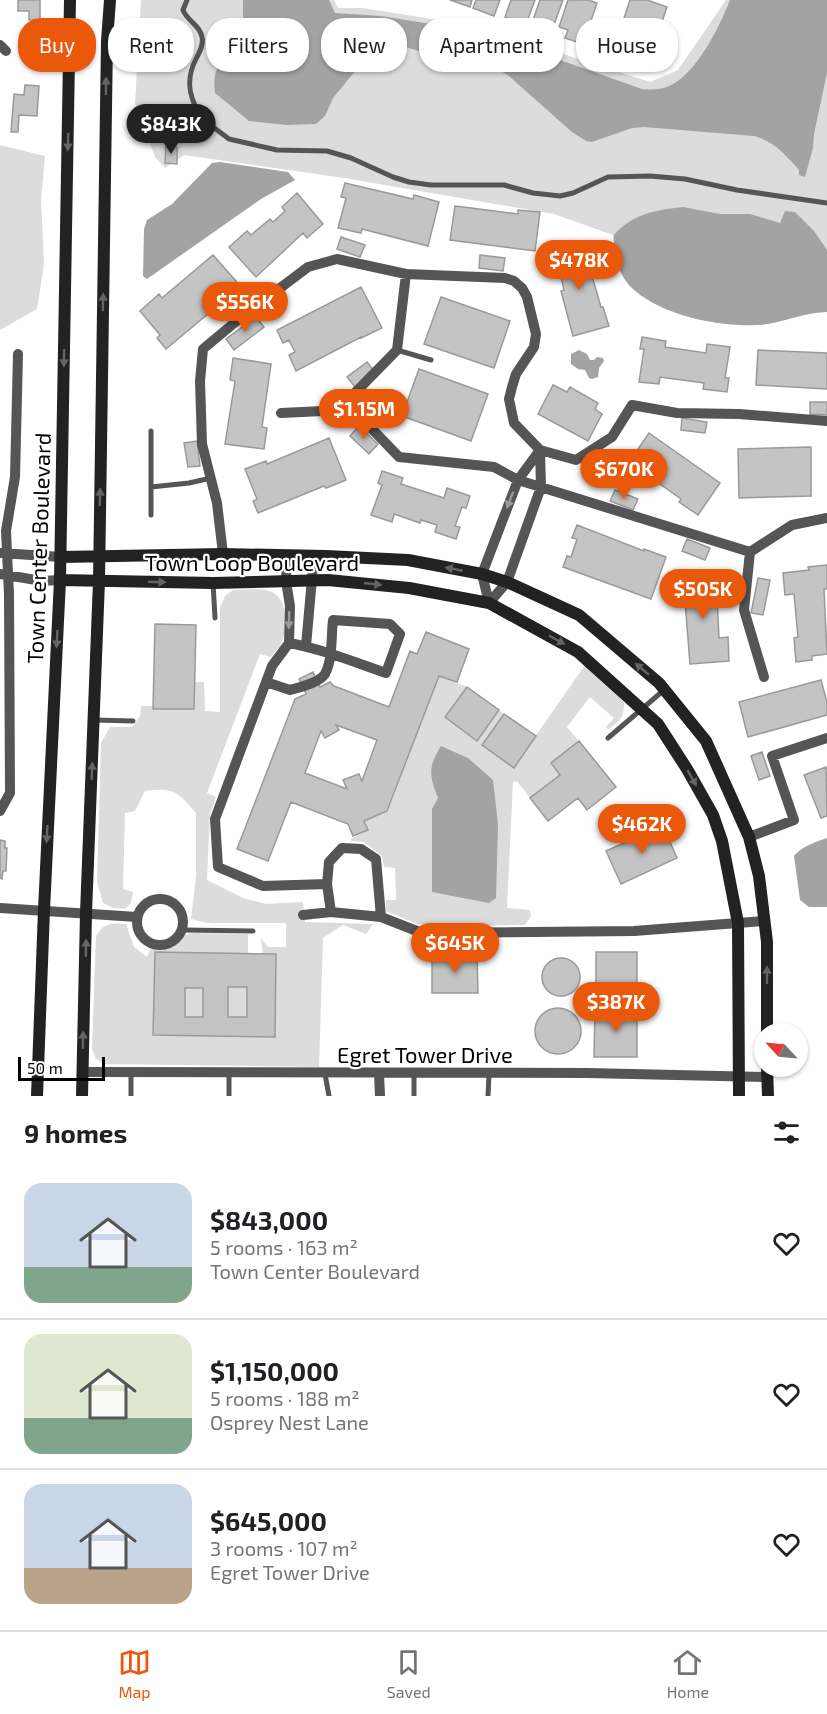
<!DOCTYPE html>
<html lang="en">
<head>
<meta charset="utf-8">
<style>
  body { margin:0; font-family:"Exo 2",sans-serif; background:#f6f6f6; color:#202124; height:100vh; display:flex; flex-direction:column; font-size:22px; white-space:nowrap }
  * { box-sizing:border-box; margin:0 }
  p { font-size:20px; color:#757577 }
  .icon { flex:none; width:33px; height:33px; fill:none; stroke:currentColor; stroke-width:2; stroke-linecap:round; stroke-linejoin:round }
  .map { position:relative; height:1096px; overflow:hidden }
  .sheet { display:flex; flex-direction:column; background:#fff; flex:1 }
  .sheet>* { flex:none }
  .guide { position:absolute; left:18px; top:18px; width:792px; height:54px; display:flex; gap:12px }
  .needle { width:39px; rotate:296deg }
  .tools { position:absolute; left:754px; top:1023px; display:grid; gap:12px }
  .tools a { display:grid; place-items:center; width:54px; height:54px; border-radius:50%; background:#fff; box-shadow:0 2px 4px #0004; font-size:30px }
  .scale { position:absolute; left:18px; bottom:15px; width:87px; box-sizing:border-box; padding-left:6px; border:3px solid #000; border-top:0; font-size:16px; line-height:21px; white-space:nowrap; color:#000; -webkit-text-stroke:4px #fff; paint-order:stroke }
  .price { position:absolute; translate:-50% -51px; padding:0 14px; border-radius:21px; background:#ea580c; color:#fff; font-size:20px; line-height:39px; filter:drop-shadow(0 2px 3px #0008) }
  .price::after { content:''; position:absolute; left:50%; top:36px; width:18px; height:14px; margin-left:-9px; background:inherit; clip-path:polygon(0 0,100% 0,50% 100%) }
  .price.selected { background:#222; color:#fff }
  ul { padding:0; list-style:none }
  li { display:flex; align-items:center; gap:18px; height:150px; padding:0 24px }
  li+li { border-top:2px solid #e0e0e0 }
  li span { display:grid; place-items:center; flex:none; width:168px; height:120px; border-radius:18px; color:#555 }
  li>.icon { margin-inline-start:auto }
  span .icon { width:72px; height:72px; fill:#fffc; stroke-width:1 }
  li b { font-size:26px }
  h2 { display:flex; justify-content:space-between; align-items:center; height:72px; padding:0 24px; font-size:26px }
  .pill { padding:0 21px; border-radius:24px; background:#fff; box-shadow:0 2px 4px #0004; font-size:21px; line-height:54px }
  .pill.selected { background:#ea580c; color:#fff }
  .menu { display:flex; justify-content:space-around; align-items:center; height:84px; border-top:2px solid #e0e0e0; background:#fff; font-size:16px; color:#757577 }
  .menu a { display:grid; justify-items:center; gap:3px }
  .menu .selected { color:#ea580c }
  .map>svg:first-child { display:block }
  .green { fill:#dcdcdc }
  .water { fill:#a3a3a3 }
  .building { fill:#c4c4c4; stroke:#999; stroke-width:1.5; fill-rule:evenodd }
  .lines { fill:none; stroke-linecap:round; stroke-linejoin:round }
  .lane { stroke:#555; stroke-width:5 }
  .street { stroke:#555; stroke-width:10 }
  .secondary { stroke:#222; stroke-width:12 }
  .oneway { fill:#646464 }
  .oneway2 { fill:#999 }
  .labels { text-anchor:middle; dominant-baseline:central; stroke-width:4.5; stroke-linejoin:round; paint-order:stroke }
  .street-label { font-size:22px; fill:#000; stroke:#fff }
</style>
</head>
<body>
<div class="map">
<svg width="827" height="1096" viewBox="0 0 827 1096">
  <rect width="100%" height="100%" fill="#fff"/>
  <path class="green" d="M141,0H334L338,8H363L476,26L650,82L678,70L726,0H827V312C802,312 779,325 755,325C717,327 657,314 630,286C617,272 614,253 613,235L554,214L344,178L184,155L165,168L155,157L135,103Z
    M0,145L45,156L41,200L44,264L37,309L0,330Z
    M233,590C243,590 256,588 266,590C290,595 289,629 280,646C277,650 273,653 271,657L260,654L207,793L216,797L210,814L207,880L243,898L266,904L303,902L305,922L373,924L366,934L343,925L323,938L319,1067L104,1064L96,1059L92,1049L96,936C104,923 111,923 126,924L134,947L147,957L151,947L171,946L185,935L192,933L248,934V954H263L261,938L268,947H286V923H207L191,919L196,876V813C178,792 174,787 145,791L135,811L125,813L123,889L133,892L131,903L125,909L113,908L103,903L97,882L101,743L110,727H132L140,716L141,706H153V709H193L194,682H204L205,711L220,712V608L225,596Z
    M585,665L624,702C625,716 620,722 608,729L606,727L614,718L590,697L567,727L579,741L551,763L560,775L530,798L517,781L513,782L507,908L530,910L531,916L525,925L453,926L417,924L386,911V900H396L395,868L384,867L382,856L364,842L351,841V839L368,830L364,821L388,811L439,676L467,687L445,717L477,740L499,710L504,714L482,745L514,767Z"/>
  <path class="water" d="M243,0H329L335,13L381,16L474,31L523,47L642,89C652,90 660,90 669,86C696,75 720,26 730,0H827V73L814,134L813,148L805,177L799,175V170C786,155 774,141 754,136L644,127L632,128L592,142L586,141L572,132L510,77L494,66L484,63L456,62L399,45L386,48L365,59L333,98L325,116L316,124L286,125L249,121L215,93C211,66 225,54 242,35L243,30Z
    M220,162L288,172L295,180L261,199L147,279L143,276L144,229L147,220L172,204L212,163Z
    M683,207L720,214H750L780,223L785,211L795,212L814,231L827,250V312C802,312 779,325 755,325C717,327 657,314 630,286C617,272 614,253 614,235C634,213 656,210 683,207Z
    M579,350L587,354L590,360H594L597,357L603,358L604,361L599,368L598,377L592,379L589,378L585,370L578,369L571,364V354Z
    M441,746L468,758L493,780L498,824L496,898L489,903L432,892V809L438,798C429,775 428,767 441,746Z
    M827,838V907H809L800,900L794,856C802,846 816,842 827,838Z"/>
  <path class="building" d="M18,0H40V20H29V11H18Z
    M450,0H472L470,7Z
    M476,0H500L494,16L473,8Z
    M511,0H535L526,24L505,17Z
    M540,0H563L552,30L532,23Z
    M568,0H588L597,3L583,44L565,38L568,30L559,27Z
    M630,0H647L667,7L658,34L623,21Z
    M622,31L651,44L642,64L613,51Z
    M25,85L39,86L37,116L19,115L18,132H11L14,94L24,95Z
    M166,147H177V164L165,163Z
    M345,183L413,199L414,195L439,202L428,246L362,229L361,233L338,228L346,198L341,197Z
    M297,193L323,224L307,238L303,233L256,277L229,247L247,231L251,235L270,219L273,222L285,211L282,207Z
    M455,206L518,214V210L540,212L535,251L450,240Z
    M341,237L365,245L360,257L337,249Z
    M583,245L601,307H603L609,326L573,336L561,291L564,290L560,273L554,275L549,254Z
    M213,255L243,289L222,307L220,304L166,349L157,338L160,335L140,311L159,294L162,298Z
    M480,255L505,258L503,271L479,268Z
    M361,287L382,328L361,338V337L296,371L289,355L295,352L289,340L283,343L277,330Z
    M441,297L510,321L494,368L424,344Z
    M256,317L264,327L234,350L226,339Z
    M642,337L666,341L665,347L706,353L707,344L730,347L725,378H729L727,392L703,389L704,383L660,377L659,384L639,382L644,349H640Z
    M758,350L827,353V389L756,385Z
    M233,358L271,364L262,427L267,428L264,449L225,444L235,381L230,380Z
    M367,362L375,372L355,387L347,377Z
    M419,369L488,394L471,441L402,416Z
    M553,385L567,392L570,387L598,403L595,409L602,414L588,441L538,414Z
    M810,402H827V415L810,414Z
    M682,418L707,422L705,433L681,430Z
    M359,426L378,444L369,454L350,436Z
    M649,433L720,483L698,515L679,502L681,499L629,462Z
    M329,438L346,480L326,488L324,486L258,513L253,501L257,499L245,469L266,461L267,464Z
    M197,441L200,466L188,467L184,443Z
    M811,447V496L739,498L738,449Z
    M382,471L403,478L401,484L444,498L447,488L470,496L466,508L462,507L455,526L460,527L456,539L435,532L437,525L421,520L420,523L394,514L392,522L371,515L382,485L378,483Z
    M615,490L638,499L633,510L610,501Z
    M577,525L644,551V549L666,557L651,599L563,567L567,556L571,557L577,539L572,538Z
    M687,539L710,548L705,560L682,551Z
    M827,565V589H824L827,654L812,656V660L796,662L794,638L798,637L794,594L785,595L783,573L809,570L808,567Z
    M716,575L719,638L728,637L729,661L690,664L685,601H678L677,578Z
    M758,578L770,580L763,615L751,613Z
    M155,624L196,625L194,709H153Z
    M426,632L469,649L457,682L439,676L387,811L364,821L368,830L353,836L348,824L291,802L268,861L237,849L295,699L306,694L299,679L313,672L320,687L330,682L334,686L389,707L410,651L417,654ZM336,725L377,740L362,781L359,774L343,780L347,789L305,773L321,731L325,738L339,730Z
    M821,680L827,702V715L748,737L739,702Z
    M467,687L499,710L477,741L445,717Z
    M504,714L536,736L514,768L482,745Z
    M579,741L616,787L587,810L578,798L548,821L530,798L560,775L551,763Z
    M762,752L770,776L759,780L751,756Z
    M826,767L827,816L821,818L804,775Z
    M663,826L677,858L621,884L606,851Z
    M0,840L5,841V848H7L6,871H3L2,879L0,878Z
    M155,952L276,954L275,1037L153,1035ZM228,987H247V1017H228ZM185,988H203V1017H185Z
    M596,952H637V1001H596Z
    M477,955L478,993H432V956Z
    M542 977a19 19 0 1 1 38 0a19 19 0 1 1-38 0Z
    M595,1008H637V1057H594Z
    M535 1031a23 23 0 1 1 46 0a23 23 0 1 1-46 0Z"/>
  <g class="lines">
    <path class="lane" d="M187,0L183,10C187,21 200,25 202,37C204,45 199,53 196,59C184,82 190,102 205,121
      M180,129L173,139L170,138L169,136L171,131L205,121L229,139L277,150L327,151L351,158L393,177L409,182L431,185H504L533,193L560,196L573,193L608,177L650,176L685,179L737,190L827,203
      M397,350L431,360
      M151,431V487L189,483L211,478
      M151,515V487
      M213,583L215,618
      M94,720L133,721
      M608,738L664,690
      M182,930L253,931
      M229,1073V1096
      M325,1074L329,1096
      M131,1096V1073
      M414,1096V1073
      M488,1096L489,1074"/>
    <path class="street" d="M0,45L6,51
      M346,402L399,457L494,467L518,480L750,552
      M281,413L323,411L346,402L397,350L406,274
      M1,553L61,557
      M223,554L217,503L202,444L200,381L203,349L239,319L308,267L337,259L406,274L505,278L514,281L522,288L527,297L536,334L534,347L516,374L512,387L509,399L514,423L540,450L576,460L612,437L632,405L677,413L739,414L827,421
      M287,555L286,581L290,606L289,643L272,666L266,682L290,690C300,687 319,683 325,674C333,659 331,636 333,620L390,624L400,634L386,673C354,662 322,649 289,643
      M0,574L42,581L60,580
      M489,603L482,574L518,480L540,450
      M489,603L507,582L541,487L540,451
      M306,646L314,556
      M764,677L744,610L750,552L792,525L827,518
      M266,682L215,819L218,867L263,886L327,884
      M0,811L10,793L9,595L6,531L15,477L18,354
      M749,837L794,820L772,756L827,738
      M137 922a23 23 0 1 1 46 0a23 23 0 1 1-46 0Z
      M0,908L137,917
      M331,912L327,884L329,862L342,848L361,849L376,859L381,917
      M303,915L331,912L381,917L422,933L634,931L764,921
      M83,1072L588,1073L767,1077
      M379,1073L380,1096"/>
    <path class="secondary" d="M61,557L223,554L326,556L408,560L482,574L507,582L579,615L659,683L706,741L749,837L759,876L767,942V1034
      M60,580L213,583L328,580L409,588L489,603L578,652L658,724L687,769L713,815L722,841L738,923L739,1096
      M767,1066L768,1096
      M37,1096L44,910L60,580L70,0
      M82,1096L86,913L99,581L107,41L110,0"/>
  </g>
  <defs><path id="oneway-solid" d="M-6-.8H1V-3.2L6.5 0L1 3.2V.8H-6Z" transform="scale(1.5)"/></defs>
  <g class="oneway">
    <use href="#oneway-solid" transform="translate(106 86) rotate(-89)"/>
    <use href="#oneway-solid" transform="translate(68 142) rotate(91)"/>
    <use href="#oneway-solid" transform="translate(103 302) rotate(-89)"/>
    <use href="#oneway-solid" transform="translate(64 358) rotate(91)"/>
    <use href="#oneway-solid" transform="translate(100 497) rotate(-89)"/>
    <use href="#oneway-solid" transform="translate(454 569) rotate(-169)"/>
    <use href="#oneway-solid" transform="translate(157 582) rotate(1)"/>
    <use href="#oneway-solid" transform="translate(373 584) rotate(6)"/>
    <use href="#oneway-solid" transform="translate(57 639) rotate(93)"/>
    <use href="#oneway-solid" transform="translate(557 640) rotate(29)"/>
    <use href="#oneway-solid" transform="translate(642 669) rotate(-140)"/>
    <use href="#oneway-solid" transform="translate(92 771) rotate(-88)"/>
    <use href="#oneway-solid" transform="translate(692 778) rotate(60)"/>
    <use href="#oneway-solid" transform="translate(47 834) rotate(93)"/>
    <use href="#oneway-solid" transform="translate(86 948) rotate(-89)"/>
    <use href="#oneway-solid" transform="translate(767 975) rotate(-90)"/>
    <use href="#oneway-solid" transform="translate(83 1040) rotate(-89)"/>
  </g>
  <g class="oneway2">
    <use href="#oneway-solid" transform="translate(510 500) rotate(111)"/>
    <use href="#oneway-solid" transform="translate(289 620) rotate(92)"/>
  </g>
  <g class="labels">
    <g class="street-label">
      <text transform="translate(38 548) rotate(-88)">Town Center Boulevard</text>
      <text x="252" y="562">Town Loop Boulevard</text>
      <text x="425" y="1054">Egret Tower Drive</text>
    </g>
  </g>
</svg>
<div class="tools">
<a><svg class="needle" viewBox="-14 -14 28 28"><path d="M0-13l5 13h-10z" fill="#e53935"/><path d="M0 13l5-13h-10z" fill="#757577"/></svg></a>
</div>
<div class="scale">50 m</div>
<b class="price selected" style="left:171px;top:155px">$843K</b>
<b class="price" style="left:579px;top:291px">$478K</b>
<b class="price" style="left:245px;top:333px">$556K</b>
<b class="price" style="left:364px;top:440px">$1.15M</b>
<b class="price" style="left:624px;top:500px">$670K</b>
<b class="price" style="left:703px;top:620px">$505K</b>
<b class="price" style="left:642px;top:855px">$462K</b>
<b class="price" style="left:455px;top:974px">$645K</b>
<b class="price" style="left:616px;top:1033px">$387K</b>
<div class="guide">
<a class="pill selected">Buy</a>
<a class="pill">Rent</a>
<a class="pill">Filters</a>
<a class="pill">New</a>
<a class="pill">Apartment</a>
<a class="pill">House</a>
</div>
</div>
<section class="sheet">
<h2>9 homes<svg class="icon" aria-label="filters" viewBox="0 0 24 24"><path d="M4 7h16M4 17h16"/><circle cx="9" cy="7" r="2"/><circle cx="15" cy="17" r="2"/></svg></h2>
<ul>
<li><span style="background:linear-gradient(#c9d6e8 70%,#7fa58c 0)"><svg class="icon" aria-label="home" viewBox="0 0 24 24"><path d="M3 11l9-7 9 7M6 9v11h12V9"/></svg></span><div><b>$843,000</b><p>5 rooms · 163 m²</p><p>Town Center Boulevard</p></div><svg class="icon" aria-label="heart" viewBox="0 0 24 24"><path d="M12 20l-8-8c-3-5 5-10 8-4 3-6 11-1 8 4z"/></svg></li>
<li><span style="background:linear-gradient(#dfe7d0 70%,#7fa58c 0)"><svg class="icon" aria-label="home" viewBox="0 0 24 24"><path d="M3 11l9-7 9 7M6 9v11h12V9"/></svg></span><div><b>$1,150,000</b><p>5 rooms · 188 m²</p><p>Osprey Nest Lane</p></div><svg class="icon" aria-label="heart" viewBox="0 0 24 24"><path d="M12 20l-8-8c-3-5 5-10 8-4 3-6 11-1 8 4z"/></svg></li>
<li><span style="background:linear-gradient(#c9d6e8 70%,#b9a48a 0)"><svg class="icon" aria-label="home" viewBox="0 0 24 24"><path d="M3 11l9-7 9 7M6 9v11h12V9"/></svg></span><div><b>$645,000</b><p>3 rooms · 107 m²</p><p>Egret Tower Drive</p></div><svg class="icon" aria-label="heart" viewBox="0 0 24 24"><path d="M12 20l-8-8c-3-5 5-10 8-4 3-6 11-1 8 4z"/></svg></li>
</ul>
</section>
<nav class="menu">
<a class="selected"><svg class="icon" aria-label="map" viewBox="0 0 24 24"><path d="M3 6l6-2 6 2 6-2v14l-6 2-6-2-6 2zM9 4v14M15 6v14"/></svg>Map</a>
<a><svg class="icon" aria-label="saved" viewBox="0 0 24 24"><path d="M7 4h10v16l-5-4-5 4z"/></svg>Saved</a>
<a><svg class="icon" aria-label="home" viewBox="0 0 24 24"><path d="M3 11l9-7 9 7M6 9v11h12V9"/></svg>Home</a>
</nav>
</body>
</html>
